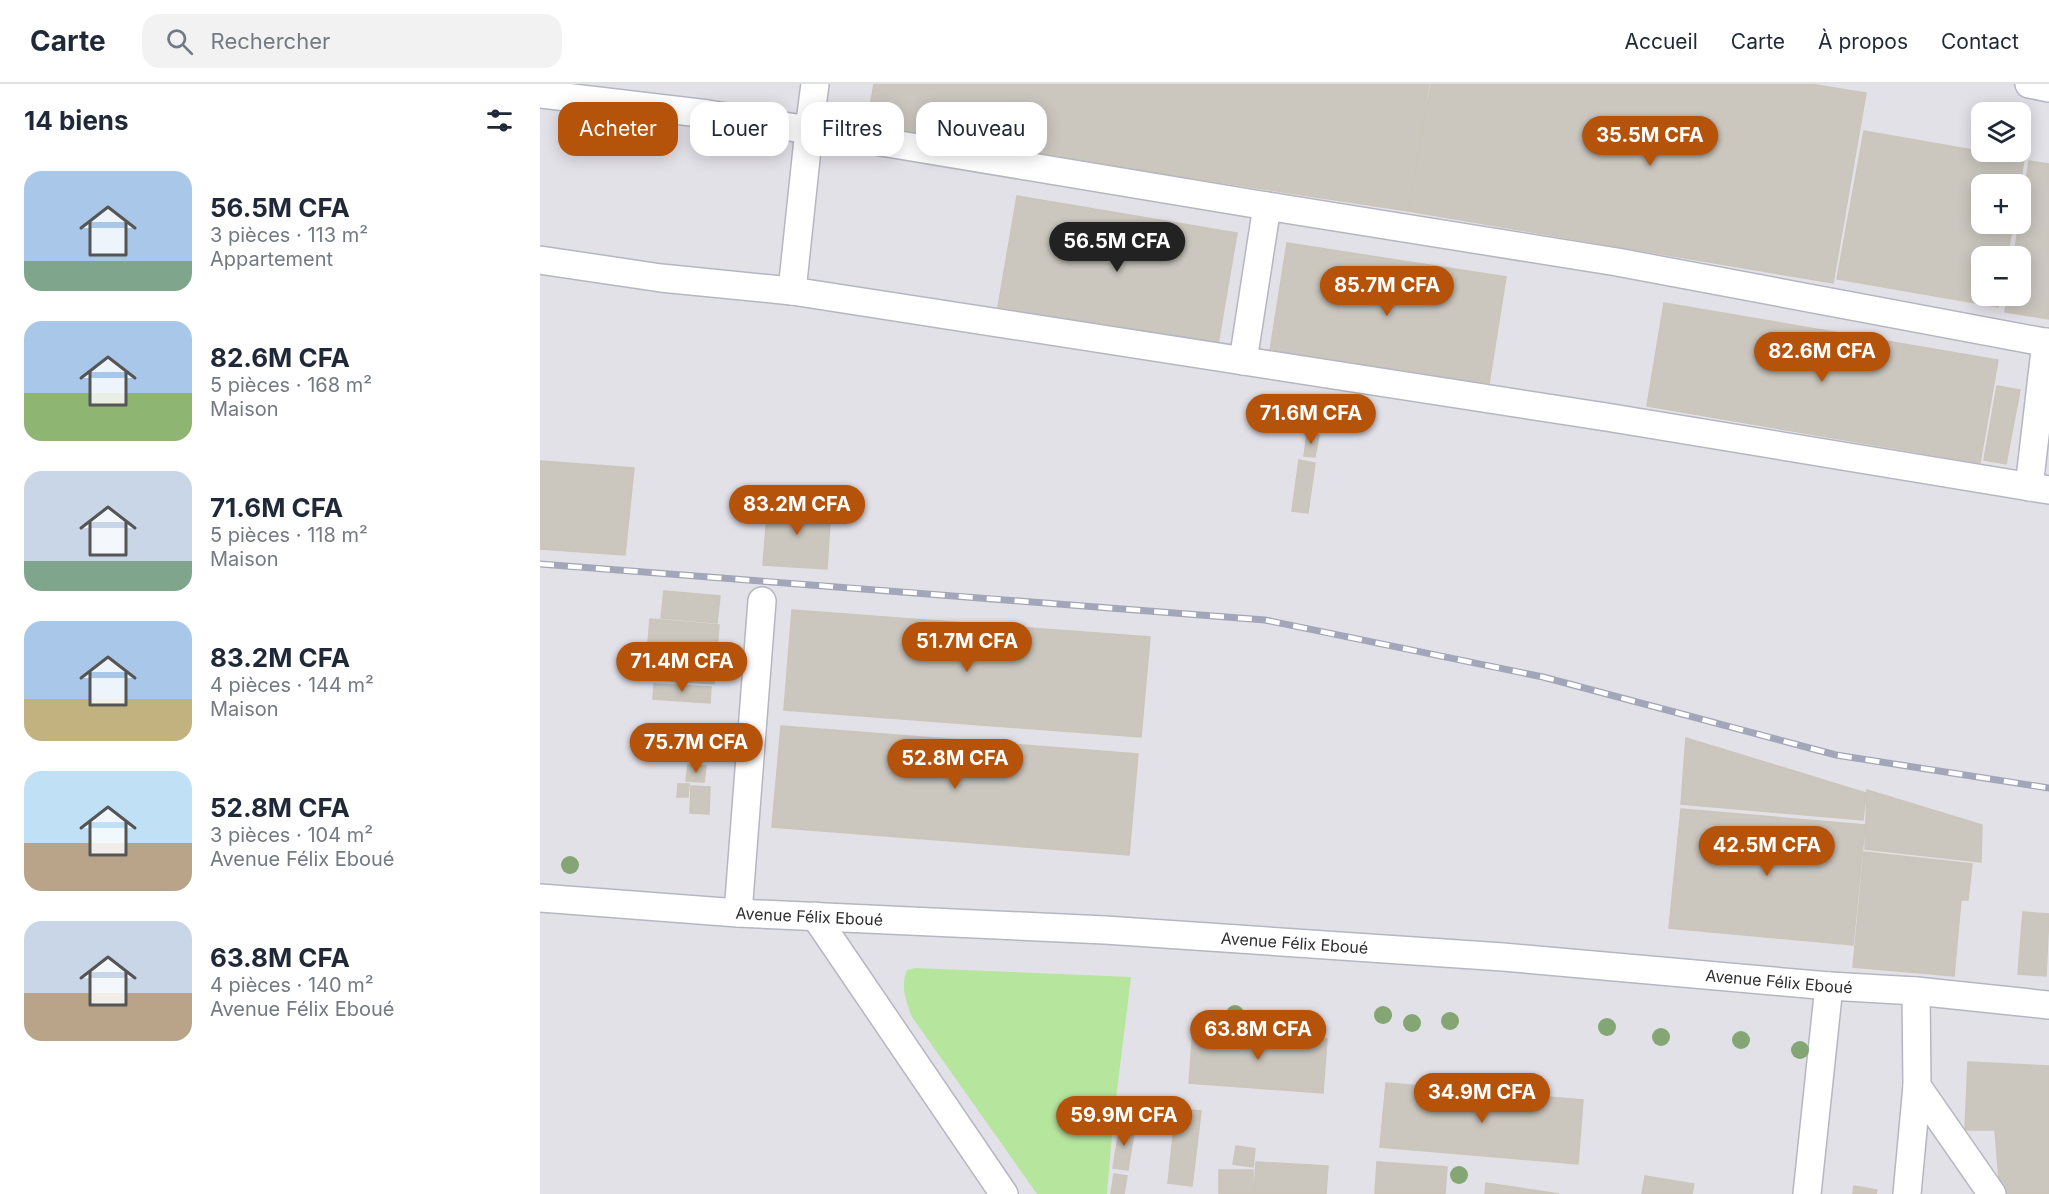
<!DOCTYPE html>
<html lang="fr">
<head>
<meta charset="utf-8">
<style>
  body { margin:0; font-family:Inter,sans-serif; background:#f2f2f3; color:#1f2937; height:100vh; display:flex; flex-direction:column; font-size:22px; white-space:nowrap }
  * { box-sizing:border-box; margin:0 }
  p { font-size:20px; color:#747a83 }
  .icon { flex:none; width:33px; height:33px; fill:none; stroke:currentColor; stroke-width:2; stroke-linecap:round; stroke-linejoin:round }
  .map { position:relative; flex:1; overflow:hidden }
  .sheet { display:flex; flex-direction:column; background:#fff; width:540px }
  .sheet>* { flex:none }
  .hud { position:absolute; left:18px; top:18px; width:570px; height:54px; display:flex; gap:12px }
  .controls { position:absolute; left:1431px; top:18px; display:grid; gap:12px }
  .controls a { display:grid; place-items:center; width:60px; height:60px; border-radius:12px; background:#fff; box-shadow:0 3px 15px #0003; font-size:30px }
  .price { position:absolute; translate:-50% -51px; padding:0 14px; border-radius:21px; background:#b45309; color:#fff; font-size:20px; line-height:39px; filter:drop-shadow(0 2px 3px #0008) }
  .price::after { content:''; position:absolute; left:50%; top:36px; width:18px; height:14px; margin-left:-9px; background:inherit; clip-path:polygon(0 0,100% 0,50% 100%) }
  .price.active { background:#222; color:#fff }
  ul { padding:0; list-style:none }
  li { display:flex; align-items:center; gap:18px; height:150px; padding:0 24px }
  li span { display:grid; place-items:center; flex:none; width:168px; height:120px; border-radius:18px; color:#555 }
  li>.icon { margin-inline-start:auto }
  span .icon { width:72px; height:72px; fill:#fffc; stroke-width:1 }
  li b { font-size:26px }
  h2 { display:flex; justify-content:space-between; align-items:center; height:72px; padding:0 24px; font-size:26px }
  .pill { padding:0 21px; border-radius:18px; background:#fff; box-shadow:0 3px 15px #0003; font-size:21px; line-height:54px }
  .pill.active { background:#b45309; color:#fff }
  header { display:flex; align-items:center; gap:36px; box-sizing:border-box; height:84px; padding:0 30px; background:#fff; border-bottom:2px solid #e0e1e3 }
  header strong { font-size:28px }
  nav { display:flex; gap:33px; margin-inline-start:auto; font-size:21px }
  .search { width:420px; height:54px; background:#f2f2f3; display:flex; align-items:center; gap:15px; box-sizing:border-box; padding:0 21px; border-radius:18px; color:#747a83; font-size:22px }
  main { display:flex; flex:1; min-height:0 }
  .map>svg:first-child { display:block }
  .industrial { fill:#e3e1e8; fill-rule:evenodd }
  .green { fill:#b6e59e }
  .building { fill:#cbc7bf; stroke:#cbc5ba; stroke-width:1.5 }
  .lines { fill:none; stroke-linecap:round; stroke-linejoin:round }
  .minor-casing { stroke:#b4b7c1; stroke-width:30 }
  .minor { stroke:#fff; stroke-width:27 }
  .rail-casing { stroke:#a3a6b8; stroke-width:7 }
  .rail { stroke:#fff; stroke-width:4.5; stroke-dasharray:14; stroke-linecap:butt }
  .tree { fill:#84a574 }
  .labels { text-anchor:middle; dominant-baseline:central; stroke-width:4.5; stroke-linejoin:round; paint-order:stroke }
  .street-label { font-size:16px; fill:#2e2e2e; stroke:#fff }
</style>
</head>
<body>
<header>
<strong>Carte</strong>
<div class="search"><svg class="icon" aria-label="search" viewBox="0 0 24 24"><circle cx="10" cy="10" r="6"/><path d="M15 15l6 6"/></svg>Rechercher</div>
<nav><a>Accueil</a><a>Carte</a><a>À propos</a><a>Contact</a></nav>
</header>
<main>
<section class="sheet">
<h2>14 biens<svg class="icon" aria-label="filters" viewBox="0 0 24 24"><path d="M4 7h16M4 17h16"/><circle cx="9" cy="7" r="2"/><circle cx="15" cy="17" r="2"/></svg></h2>
<ul>
<li><span style="background:linear-gradient(#a9c7e8 75%,#7fa58c 0)"><svg class="icon" aria-label="home" viewBox="0 0 24 24"><path d="M3 11l9-7 9 7M6 9v11h12V9"/></svg></span><div><b>56.5M CFA</b><p>3 pièces · 113 m²</p><p>Appartement</p></div></li>
<li><span style="background:linear-gradient(#a9c7e8 60%,#8fb573 0)"><svg class="icon" aria-label="home" viewBox="0 0 24 24"><path d="M3 11l9-7 9 7M6 9v11h12V9"/></svg></span><div><b>82.6M CFA</b><p>5 pièces · 168 m²</p><p>Maison</p></div></li>
<li><span style="background:linear-gradient(#c9d6e8 75%,#7fa58c 0)"><svg class="icon" aria-label="home" viewBox="0 0 24 24"><path d="M3 11l9-7 9 7M6 9v11h12V9"/></svg></span><div><b>71.6M CFA</b><p>5 pièces · 118 m²</p><p>Maison</p></div></li>
<li><span style="background:linear-gradient(#a9c7e8 65%,#c2b280 0)"><svg class="icon" aria-label="home" viewBox="0 0 24 24"><path d="M3 11l9-7 9 7M6 9v11h12V9"/></svg></span><div><b>83.2M CFA</b><p>4 pièces · 144 m²</p><p>Maison</p></div></li>
<li><span style="background:linear-gradient(#bfe0f5 60%,#b9a48a 0)"><svg class="icon" aria-label="home" viewBox="0 0 24 24"><path d="M3 11l9-7 9 7M6 9v11h12V9"/></svg></span><div><b>52.8M CFA</b><p>3 pièces · 104 m²</p><p>Avenue Félix Eboué</p></div></li>
<li><span style="background:linear-gradient(#c9d6e8 60%,#b9a48a 0)"><svg class="icon" aria-label="home" viewBox="0 0 24 24"><path d="M3 11l9-7 9 7M6 9v11h12V9"/></svg></span><div><b>63.8M CFA</b><p>4 pièces · 140 m²</p><p>Avenue Félix Eboué</p></div></li>
</ul>
</section>
<div class="map">
<svg width="1509" height="1110" viewBox="0 0 1509 1110">
  <rect width="100%" height="100%" fill="#efe9e1"/>
  <path class="industrial" d="M0,0H1509V1110H0ZM1442,28H1480V68H1442ZM1442,100H1480V140H1442ZM1442,172H1480V212H1442Z"/>
  <path class="green" d="M375,884L591,893L573,1039L567,1110H497L372,933C366,917 360,902 367,886Z"/>
  <path class="building" d="M334,0H889L868,127L326,44Z
    M891,0H1270L1326,9L1293,199L868,127Z
    M1324,47L1484,75L1480,100H1442V140H1473L1467,172H1442V212H1460L1458,223L1297,195Z
    M1489,77L1509,80V235L1465,228L1468,212H1480V172H1474L1479,140H1480Z
    M477,112L697,149L677,266L457,229Z
    M747,159L966,193L948,306L729,273Z
    M1124,219L1458,276L1440,379L1107,322Z
    M1457,302L1480,306L1466,380L1444,376Z
    M767,350L779,351L775,373L764,372Z
    M759,376L775,379L768,429L752,427Z
    M0,377L94,384L85,471L0,465Z
    M228,418L291,423L287,485L223,481Z
    M124,507L180,512L177,539L121,534Z
    M252,526L610,553L601,653L244,626Z
    M110,535L179,541L174,600L105,595Z
    M114,600L171,603L170,619L113,615Z
    M241,642L598,670L589,771L232,743Z
    M1146,654L1326,709L1323,736L1141,720Z
    M148,681L166,682L164,698L146,697Z
    M138,700H149L148,713H137Z
    M151,702L170,703L169,730L150,729Z
    M1327,706L1442,741L1441,778L1325,765Z
    M1141,725L1325,741L1313,861L1129,844Z
    M1324,768L1432,780L1428,816H1421L1414,892L1313,883Z
    M1483,828L1509,830L1506,892L1478,890Z
    M653,946L787,955L783,1009L649,999Z
    M1428,978L1509,982V1110H1474L1460,1108L1455,1046H1425Z
    M846,999L1043,1016L1038,1080L840,1063Z
    M636,1025L661,1027L652,1102L628,1099Z
    M580,1040L595,1042L588,1086L573,1084Z
    M696,1062L715,1065L713,1083L693,1080Z
    M716,1078L788,1082L786,1110H714Z
    M837,1078L907,1083L905,1110H835Z
    M679,1086H713V1110H679Z
    M574,1090L587,1092L584,1110H571Z
    M1105,1092L1154,1100L1152,1110H1102Z
    M946,1099L1019,1110H945Z
    M1314,1102L1337,1106L1336,1110H1313Z"/>
  <g class="lines">
    <g class="minor-casing">
      <g id="minor">
        <path d="M1489,0L1509,4"/>
        <path d="M0,10L168,30L269,46L727,122L1077,178L1509,259"/>
        <path d="M0,176L121,194L252,207L1066,333L1509,406"/>
        <path d="M252,207L269,46L275,0"/>
        <path d="M703,277L727,122"/>
        <path d="M1489,403L1506,258"/>
        <path id="s1" d="M0,814L198,829L565,846L963,873L1289,902L1376,907L1509,921"/>
        <path d="M198,829L222,517"/>
        <path d="M275,832L464,1110"/>
        <path d="M1376,907L1377,1002L1452,1110"/>
        <path d="M1267,1110L1289,902"/>
        <path d="M1367,1110L1377,1002"/>
      </g>
    </g>
    <use href="#minor" class="minor"/>
    <g class="rail-casing">
      <path id="rail" d="M0,480L725,536L1003,593L1296,671L1509,704"/>
    </g>
    <use href="#rail" class="rail"/>
  </g>
  <g class="tree">
    <circle cx="30" cy="781" r="9"/>
    <circle cx="695" cy="930" r="9"/>
    <circle cx="843" cy="931" r="9"/>
    <circle cx="910" cy="937" r="9"/>
    <circle cx="872" cy="939" r="9"/>
    <circle cx="1067" cy="943" r="9"/>
    <circle cx="1121" cy="953" r="9"/>
    <circle cx="1201" cy="956" r="9"/>
    <circle cx="1260" cy="966" r="9"/>
    <circle cx="919" cy="1091" r="9"/>
  </g>
  <g class="labels">
    <g class="street-label">
      <text stroke="none"><textPath href="#s1" startOffset="270">Avenue Félix Eboué</textPath></text>
      <text stroke="none"><textPath href="#s1" startOffset="756">Avenue Félix Eboué</textPath></text>
      <text stroke="none"><textPath href="#s1" startOffset="1242">Avenue Félix Eboué</textPath></text>
    </g>
  </g>
</svg>
<div class="controls">
<a><svg class="icon" aria-label="layers" viewBox="0 0 24 24"><path d="M12 4l9 5-9 5-9-5zM3 14l9 5 9-5"/></svg></a>
<a>+</a>
<a>−</a>
</div>
<b class="price" style="left:1110px;top:83px">35.5M CFA</b>
<b class="price active" style="left:577px;top:189px">56.5M CFA</b>
<b class="price" style="left:847px;top:233px">85.7M CFA</b>
<b class="price" style="left:1282px;top:299px">82.6M CFA</b>
<b class="price" style="left:771px;top:361px">71.6M CFA</b>
<b class="price" style="left:257px;top:452px">83.2M CFA</b>
<b class="price" style="left:427px;top:589px">51.7M CFA</b>
<b class="price" style="left:142px;top:609px">71.4M CFA</b>
<b class="price" style="left:156px;top:690px">75.7M CFA</b>
<b class="price" style="left:415px;top:706px">52.8M CFA</b>
<b class="price" style="left:1227px;top:793px">42.5M CFA</b>
<b class="price" style="left:718px;top:977px">63.8M CFA</b>
<b class="price" style="left:942px;top:1040px">34.9M CFA</b>
<b class="price" style="left:584px;top:1063px">59.9M CFA</b>
<div class="hud">
<a class="pill active">Acheter</a>
<a class="pill">Louer</a>
<a class="pill">Filtres</a>
<a class="pill">Nouveau</a>
</div>
</div>
</main>
</body>
</html>
